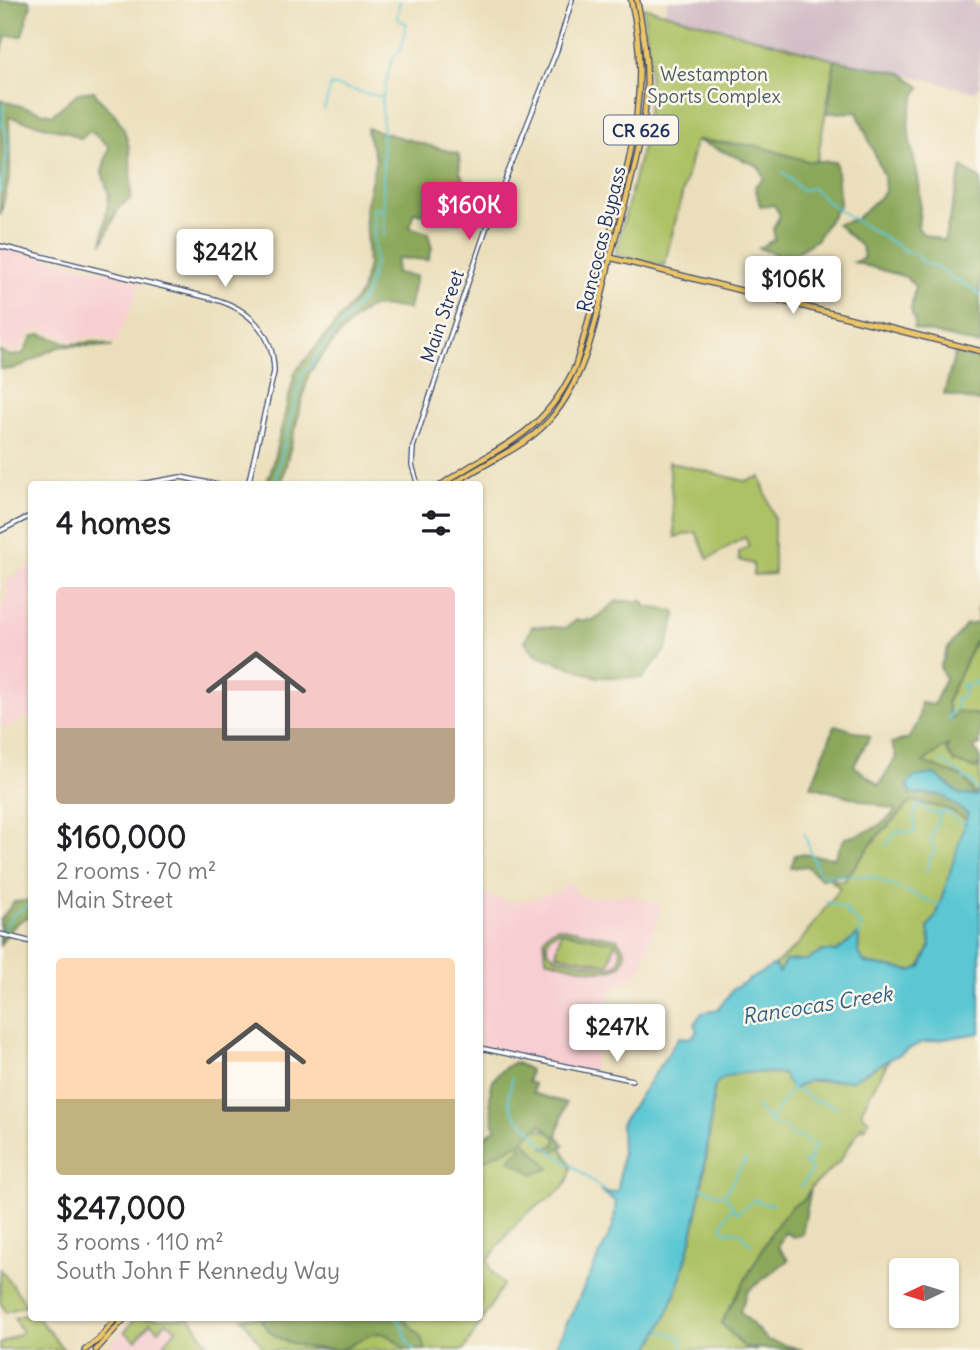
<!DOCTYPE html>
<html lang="en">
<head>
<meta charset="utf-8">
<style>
  body { margin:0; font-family:Delius,sans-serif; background:#f2f2f2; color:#202124; height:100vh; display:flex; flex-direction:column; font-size:26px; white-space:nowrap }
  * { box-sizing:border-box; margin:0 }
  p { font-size:23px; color:#757577 }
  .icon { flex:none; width:38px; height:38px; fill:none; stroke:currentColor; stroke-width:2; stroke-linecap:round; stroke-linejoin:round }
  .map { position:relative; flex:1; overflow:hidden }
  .details { position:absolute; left:28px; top:481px; width:455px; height:840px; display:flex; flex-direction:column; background:#fff; border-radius:7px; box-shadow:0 2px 5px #0004 }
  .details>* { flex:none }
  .needle { width:46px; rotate:266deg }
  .tools { position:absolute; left:889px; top:1258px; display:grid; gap:14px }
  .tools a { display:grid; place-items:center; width:70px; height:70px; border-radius:7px; background:#fff; box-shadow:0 2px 5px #0004; font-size:35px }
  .price { position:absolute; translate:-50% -60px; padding:0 16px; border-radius:7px; background:#fff; color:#222; font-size:23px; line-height:46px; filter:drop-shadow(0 2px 4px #0008) }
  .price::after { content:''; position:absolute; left:50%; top:42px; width:21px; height:16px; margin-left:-10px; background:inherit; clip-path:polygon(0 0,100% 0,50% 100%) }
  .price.active { background:#db2777; color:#fff }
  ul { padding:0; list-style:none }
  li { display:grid; align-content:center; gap:14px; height:371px; padding:0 28px }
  li span { display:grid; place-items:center; height:217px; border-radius:7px; color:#555 }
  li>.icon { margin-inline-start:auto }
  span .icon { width:126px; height:126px; fill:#fffc; stroke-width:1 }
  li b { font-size:30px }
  h2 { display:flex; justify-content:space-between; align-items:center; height:84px; padding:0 28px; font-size:30px }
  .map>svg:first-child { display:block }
  .built { fill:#f7cfd2 }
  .industrial { fill:#d2bdc6 }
  .green { fill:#adc165; stroke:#647862; stroke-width:2; fill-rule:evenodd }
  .forest { fill:#8aa75a; stroke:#526b5c; stroke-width:2 }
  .water { fill:#5bc7d3; stroke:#3b7b98; stroke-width:2 }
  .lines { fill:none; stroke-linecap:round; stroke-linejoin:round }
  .stream { stroke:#5bc7d3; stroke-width:2 }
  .minor-casing { stroke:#3a496c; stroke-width:6 }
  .major-casing { stroke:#3a496c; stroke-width:7 }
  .minor { stroke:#fff; stroke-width:3.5 }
  .major { stroke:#edc569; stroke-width:4.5 }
  .labels { text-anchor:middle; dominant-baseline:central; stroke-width:5; stroke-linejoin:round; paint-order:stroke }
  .shield { fill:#fbf7ec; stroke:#5e6b89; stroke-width:2 }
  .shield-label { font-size:18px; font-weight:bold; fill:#1b2f5e }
  .park-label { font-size:19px; fill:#475b60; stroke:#fbf7ec }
  .street-label { font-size:19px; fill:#1b2f5e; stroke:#fbf7ec }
  .water-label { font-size:21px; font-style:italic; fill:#2e5d81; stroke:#fbf7ec }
</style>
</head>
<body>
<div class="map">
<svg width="980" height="1350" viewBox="0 0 980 1350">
  <rect width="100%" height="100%" fill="#fbf7ec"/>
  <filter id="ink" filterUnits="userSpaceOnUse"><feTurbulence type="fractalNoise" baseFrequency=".0143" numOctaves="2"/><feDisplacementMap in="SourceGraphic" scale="14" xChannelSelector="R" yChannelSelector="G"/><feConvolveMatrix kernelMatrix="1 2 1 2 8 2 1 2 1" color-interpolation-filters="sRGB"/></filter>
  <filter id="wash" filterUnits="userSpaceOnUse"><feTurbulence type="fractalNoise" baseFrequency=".00686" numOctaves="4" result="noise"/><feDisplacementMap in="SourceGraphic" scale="28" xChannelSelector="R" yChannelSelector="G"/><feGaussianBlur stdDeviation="1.57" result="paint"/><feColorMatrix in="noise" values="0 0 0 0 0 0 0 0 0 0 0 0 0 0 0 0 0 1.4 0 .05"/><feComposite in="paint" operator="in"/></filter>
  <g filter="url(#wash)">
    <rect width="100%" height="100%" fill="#ebdfbb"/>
    <path class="built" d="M0,246L142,281L116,343L95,336L74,341L41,329L33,330L27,336L21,348L15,352L0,347Z
      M31,564V715L4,730L0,722V614L8,590L6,581Z
      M568,883L579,895L590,898L628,895L662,906L639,973L612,989L592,1072L480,1048V893L512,903L524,901L558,892Z
      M133,1318H192L212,1350H106Z"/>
    <path class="industrial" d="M668,0H970L980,9V85L975,92L877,67L846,63L665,12Z"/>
    <path class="green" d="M643,7L835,60L817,161H807L757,146L696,140L664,266L618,255L616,252L644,140L648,107L650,63Z
      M669,462L745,481L760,477L774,517V574L754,575L753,564L739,560V552L749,546L745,537L708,559L696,532L675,537Z
      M980,637V717L974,714L950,721L947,701L974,643Z
      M950,743L976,769L980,763V788L976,796L964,778L922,762Z
      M911,801L948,809L967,820L937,914L928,928L931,945L920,967L912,971L865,963L858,953L859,935L836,952L823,951L808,960L785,961L779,973L774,965L797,946L840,888L831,880L844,881L876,838Z
      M558,927L617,939L625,950C628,988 566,963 546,959L544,938L549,931ZM560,931L613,942L561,932L556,954L609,965L615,942L621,950L620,961L614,966L608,968L555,957L548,951C545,940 549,933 560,931Z
      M889,1060L862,1109V1115L869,1120L864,1129L862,1125L840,1161L811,1188L804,1200L792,1206L721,1323L745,1348L757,1350H648C684,1294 699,1212 708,1146C711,1125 711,1103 716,1082C734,1069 763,1072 784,1074L793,1089L808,1081L852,1080Z
      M534,1129C550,1129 556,1135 562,1149C567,1159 573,1163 570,1174C566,1194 540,1202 526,1214C511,1228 499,1244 488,1261L491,1270L503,1285L464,1350H265L242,1318H480V1157Z
      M0,1269L27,1305L6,1312L0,1302Z
      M31,1313L32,1318H38L64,1350H0V1344L22,1332L14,1318Z
      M135,1318H190L212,1350H172L164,1344L176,1329L166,1322L159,1330L150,1323L136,1340L125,1332Z"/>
    <path class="forest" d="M0,0H29L31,4L22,36H6L0,57Z
      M835,60L902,73L920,87C895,130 918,151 920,194C921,205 919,217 918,228L923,234L944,241L962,167L980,179V345L913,328L915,323L911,310L915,286L906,277L854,262L864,258L862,247L837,224L856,219L885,192L884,176L857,112L827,113Z
      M94,91C99,103 109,106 116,116C134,139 130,171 131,198L119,207L102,244L109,195L102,172L109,146L90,131L81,139L67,132L9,117L10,175L0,216V100L52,115L78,93Z
      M367,128L459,154L460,172L467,184L459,221L414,212L410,227L428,233L432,248L428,260L397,258L396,273L416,276L409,309C397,308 380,304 370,308C356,312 318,360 309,373L282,481L280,485H265L271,471L295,372L361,293L368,265L365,210L376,159L367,133Z
      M696,140L757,146L807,161L836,162L840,204L816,240L791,256L777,255L759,248L775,239L773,229L780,215L774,205L760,206L755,186L764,178L758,166Z
      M41,334L69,344L96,342L112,347C96,347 72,343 56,348C37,355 21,372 0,369V351L11,356L23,354L32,337Z
      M955,353L980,359V402L944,394Z
      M617,601H643L646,607L674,611L676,616L666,649L643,678L597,677L535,654L525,641L532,626L566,628L576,620H593Z
      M980,607V637L974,643L947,702L950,720L957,711L974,714L980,717V745L973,748L980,756V763L976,769L954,762L946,750L949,744L923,762L965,778L976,796L961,795L934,774L911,793L941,795L968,814L967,820L948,809L912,801L876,838L849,874L821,879L806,866L791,868L795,855L801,854L834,858L845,838C864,834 883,827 896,810L811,786L835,725L870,736L854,766L879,785L896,757L891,743L908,739L918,723L921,703L934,705L945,678L940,667L948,648L966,625L978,623L977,608Z
      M31,900V916C17,920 8,932 0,945V920L14,902Z
      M515,1062L530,1070L528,1082L534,1084L533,1093L566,1103L557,1135L564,1145L553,1152L545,1148L555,1145L556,1138L541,1125L523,1140L550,1168L534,1174L509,1160L522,1148L520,1143L480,1162V1140L495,1129C489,1098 482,1078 515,1062Z
      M811,1188L802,1235L793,1237L785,1232L778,1246L788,1260L748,1291L740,1311L767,1340L803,1350L745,1348L721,1323L773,1230L792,1206L804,1200Z
      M260,1318H403L420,1336L426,1350H405C397,1342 390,1333 377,1333C366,1334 353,1346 342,1349C313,1350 273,1346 260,1318Z"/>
    <path class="water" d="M934,774L961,795L976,796L980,788V1033L920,1043L852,1080L808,1081L792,1089L783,1074C766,1072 720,1068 714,1089C705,1171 693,1280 648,1350H554L613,1227L616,1202L600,1190L611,1193L618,1190L622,1155L621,1124L679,1037L691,1038L697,1031L694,1024L702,1013L718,1010L733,989L774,965L779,973L785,961L808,960L823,951L836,952L859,934L858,953L865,963L912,971L921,967L931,945L928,928L937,914L968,814L941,795L911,793L907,785L914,777Z"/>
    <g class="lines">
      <path class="stream" d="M324,110L331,85L382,97
        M783,172L801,190L813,188C840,216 876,230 908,253L916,254L924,263C935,262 939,274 948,273L951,278L972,288L980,295
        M0,192L8,150L6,133L2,123L4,104
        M384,236L382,100L391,62L401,49L406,26V23L397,19L400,0
        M274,485L303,372L311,366L318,353L366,295L375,263L373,210L376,206L380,211L383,209
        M950,720L949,716L957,705L956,698L961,697L965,691L961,684L967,685L976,681L977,687L980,686
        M940,760L962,774L964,778L971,780L974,787L980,790
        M804,834C810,846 814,869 822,875L870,876L941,906
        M886,846L897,831L915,833L914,813L919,804L931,813L947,812L965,827
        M926,871L931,856L935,850C925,835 938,828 941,812
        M825,901L848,910L846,915L854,917L856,923L862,924L859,935
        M4,929L14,914L32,903
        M512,1078C512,1085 508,1093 509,1100C512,1115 517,1117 527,1126C534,1132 537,1141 545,1146C565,1162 587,1174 605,1192
        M792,1089L803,1092L816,1102L821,1101L838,1108
        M756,1106L771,1123L788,1129L790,1136L803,1137L809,1143L816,1145V1148L810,1153L811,1159L804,1162L812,1170L801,1186
        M770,1120L790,1091L791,1086
        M700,1188C709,1187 712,1196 724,1195
        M725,1194L746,1159
        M725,1195L737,1213L756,1199L761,1203L773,1205
        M731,1208L722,1224L723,1230L726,1232L731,1230L742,1233L745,1239L752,1245
        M396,1318C407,1327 403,1342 414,1350
        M661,1331L681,1337L683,1350"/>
    </g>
  </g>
  <g filter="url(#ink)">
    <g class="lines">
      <g class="minor-casing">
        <path id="minor" d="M0,246L214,299C250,309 274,334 274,372L248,485
          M135,485L181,477L218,485
          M418,485L412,465L413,447L489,220L557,50L572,0
          M0,531L32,515
          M0,934L32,942
          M480,1048L632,1080"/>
      </g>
      <g class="major-casing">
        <path id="major" d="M608,257L980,351
          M441,485C501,443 541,439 575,367C588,326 598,284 608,242C630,159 652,86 631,0
          M452,485C487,460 530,447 556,412C592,365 599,302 613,246C627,194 645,140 647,85C647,56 643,28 637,0
          M85,1350L99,1339L116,1318
          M96,1350L125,1318"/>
      </g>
      <use href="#minor" class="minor"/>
      <use href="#major" class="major"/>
    </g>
  </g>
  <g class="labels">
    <rect class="shield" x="604" y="115.5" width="74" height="29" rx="5"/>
    <g class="shield-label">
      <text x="641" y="130">CR 626</text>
    </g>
    <g class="park-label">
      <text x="714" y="74">Westampton<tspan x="714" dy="22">Sports Complex</tspan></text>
    </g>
    <g class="street-label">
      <text transform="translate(601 239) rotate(-76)">Rancocas Bypass</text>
      <text transform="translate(442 316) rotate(-71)">Main Street</text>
    </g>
    <g class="water-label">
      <text transform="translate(817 1005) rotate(-9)">Rancocas Creek</text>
    </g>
  </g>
</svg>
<div class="tools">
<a><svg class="needle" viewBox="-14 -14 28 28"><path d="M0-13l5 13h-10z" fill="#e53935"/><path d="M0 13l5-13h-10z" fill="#757577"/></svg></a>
</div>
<b class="price active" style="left:469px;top:242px">$160K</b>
<b class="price" style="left:225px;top:289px">$242K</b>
<b class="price" style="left:793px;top:316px">$106K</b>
<b class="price" style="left:617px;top:1064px">$247K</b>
<section class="details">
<h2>4 homes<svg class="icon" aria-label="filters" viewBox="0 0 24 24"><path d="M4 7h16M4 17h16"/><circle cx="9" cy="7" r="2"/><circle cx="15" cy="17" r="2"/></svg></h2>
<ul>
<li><span style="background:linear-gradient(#f6c9c9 65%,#b9a48a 0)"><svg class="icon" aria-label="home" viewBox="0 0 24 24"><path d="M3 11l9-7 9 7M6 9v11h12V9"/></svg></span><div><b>$160,000</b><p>2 rooms · 70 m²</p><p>Main Street</p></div></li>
<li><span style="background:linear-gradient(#ffd9b3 65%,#c2b280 0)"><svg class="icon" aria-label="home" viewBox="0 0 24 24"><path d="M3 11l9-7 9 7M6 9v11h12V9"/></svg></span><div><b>$247,000</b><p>3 rooms · 110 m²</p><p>South John F Kennedy Way</p></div></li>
</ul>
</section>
</div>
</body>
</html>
